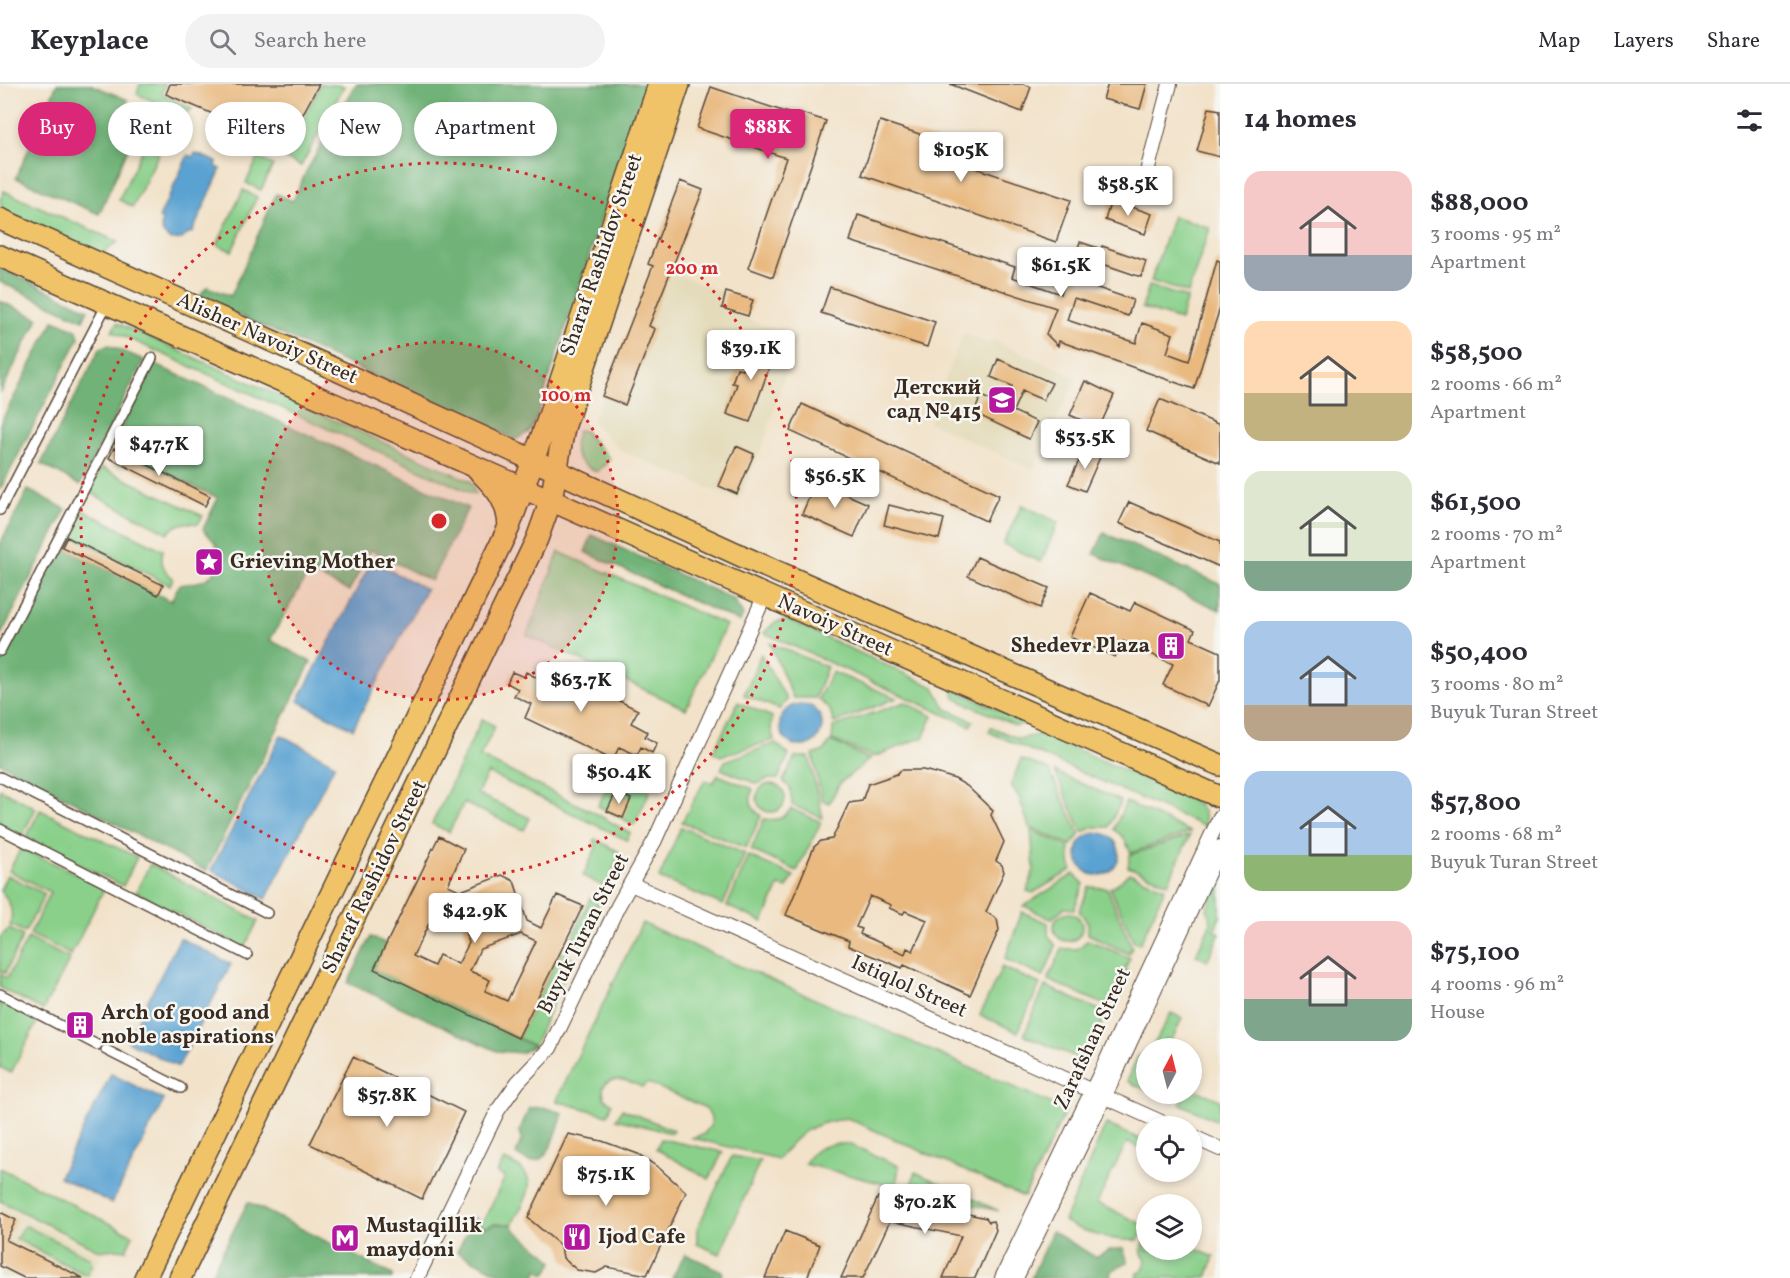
<!DOCTYPE html>
<html lang="en">
<head>
<meta charset="utf-8">
<style>
  body { margin:0; font-family:Vollkorn,serif; background:#f2f2f3; color:#2b2b33; height:100vh; display:flex; flex-direction:column; font-size:22px; white-space:nowrap }
  * { box-sizing:border-box; margin:0 }
  p { font-size:20px; color:#7c7c81 }
  .icon { flex:none; width:33px; height:33px; fill:none; stroke:currentColor; stroke-width:2; stroke-linecap:round; stroke-linejoin:round }
  .map { position:relative; flex:1; overflow:hidden }
  .drawer { display:flex; flex-direction:column; background:#fff; width:570px }
  .drawer>* { flex:none }
  .top-card { position:absolute; left:18px; top:18px; width:570px; height:54px; display:flex; gap:12px }
  .needle { width:39px; rotate:7deg }
  .tools { position:absolute; left:1136px; top:954px; display:grid; gap:12px }
  .tools a { display:grid; place-items:center; width:66px; height:66px; border-radius:50%; background:#fff; box-shadow:0 3px 9px #0003; font-size:30px }
  .price { position:absolute; translate:-50% -51px; padding:0 14px; border-radius:6px; background:#fff; color:#222; font-size:20px; line-height:39px; filter:drop-shadow(0 2px 3px #0008) }
  .price::after { content:''; position:absolute; left:50%; top:36px; width:18px; height:14px; margin-left:-9px; background:inherit; clip-path:polygon(0 0,100% 0,50% 100%) }
  .price.on { background:#db2777; color:#fff }
  ul { padding:0; list-style:none }
  li { display:flex; align-items:center; gap:18px; height:150px; padding:0 24px }
  li span { display:grid; place-items:center; flex:none; width:168px; height:120px; border-radius:18px; color:#555 }
  li>.icon { margin-inline-start:auto }
  span .icon { width:72px; height:72px; fill:#fffc; stroke-width:1 }
  li b { font-size:26px }
  h2 { display:flex; justify-content:space-between; align-items:center; height:72px; padding:0 24px; font-size:26px }
  .pill { padding:0 21px; border-radius:27px; background:#fff; box-shadow:0 3px 9px #0003; font-size:21px; line-height:54px }
  .pill.on { background:#db2777; color:#fff }
  header { display:flex; align-items:center; gap:36px; box-sizing:border-box; height:84px; padding:0 30px; background:#fff; border-bottom:2px solid #e1e1e2 }
  header strong { font-size:28px }
  nav { display:flex; gap:33px; margin-inline-start:auto; font-size:21px }
  .search { width:420px; height:54px; background:#f2f2f3; display:flex; align-items:center; gap:15px; box-sizing:border-box; padding:0 21px; border-radius:33px; color:#7c7c81; font-size:22px }
  main { display:flex; flex:1; min-height:0 }
  .map>svg:first-child { display:block }
  .built { fill:#e4dbba }
  .green { fill:#8ad08b; stroke:#627d54; stroke-width:1.5 }
  .forest { fill:#6fb277; stroke:#556e4a; stroke-width:1.5 }
  .water { fill:#5aa2d1; stroke:#4a6678; stroke-width:1.5 }
  .building { fill:#e9b980; fill-rule:evenodd }
  .lines { fill:none; stroke-linecap:round; stroke-linejoin:round }
  .pedestrian-casing { stroke:#564638; stroke-width:12 }
  .minor-casing { stroke:#564638; stroke-width:16 }
  .primary-casing { stroke:#564638; stroke-width:24 }
  .pedestrian { stroke:#fff; stroke-width:9 }
  .minor { stroke:#fff; stroke-width:14 }
  .primary { stroke:#f1c369; stroke-width:21 }
  .ring { fill:none; stroke:#d62828; stroke-width:3; stroke-dasharray:3 6 }
  .labels { text-anchor:middle; dominant-baseline:central; stroke-width:5; stroke-linejoin:round; paint-order:stroke }
  .street-label { font-size:21px; fill:#3b2a1e; stroke:#f6f6f2 }
  .poi-label { font-size:21px; font-weight:bold; fill:#3b2a1e; stroke:#f6f6f2; text-anchor:start }
  .centre { fill:#d62828; stroke:#f6f6f2; stroke-width:3 }
  .ring-label { font-size:18px; text-anchor:middle; font-weight:bold; fill:#d62828; stroke:#f6f6f2; stroke-width:5; stroke-linejoin:round; paint-order:stroke }
</style>
</head>
<body>
<header>
<strong>Keyplace</strong>
<div class="search"><svg class="icon" aria-label="search" viewBox="0 0 24 24"><circle cx="10" cy="10" r="6"/><path d="M15 15l6 6"/></svg>Search here</div>
<nav><a>Map</a><a>Layers</a><a>Share</a></nav>
</header>
<main>
<div class="map">
<svg width="1220" height="1194" viewBox="0 0 1220 1194">
  <rect width="100%" height="100%" fill="#f6f6f2"/>
  <filter id="ink" filterUnits="userSpaceOnUse"><feTurbulence type="fractalNoise" baseFrequency=".0167" numOctaves="2"/><feDisplacementMap in="SourceGraphic" scale="12" xChannelSelector="R" yChannelSelector="G"/><feConvolveMatrix kernelMatrix="1 2 1 2 8 2 1 2 1" color-interpolation-filters="sRGB"/></filter>
  <filter id="wash" filterUnits="userSpaceOnUse"><feTurbulence type="fractalNoise" baseFrequency=".008" numOctaves="4" result="noise"/><feDisplacementMap in="SourceGraphic" scale="24" xChannelSelector="R" yChannelSelector="G"/><feGaussianBlur stdDeviation="1.35" result="paint"/><feColorMatrix in="noise" values="0 0 0 0 0 0 0 0 0 0 0 0 0 0 0 0 0 1.4 0 .05"/><feComposite in="paint" operator="in"/></filter>
  <g filter="url(#wash)">
    <rect width="100%" height="100%" fill="#f2e2c9"/>
    <path class="built" d="M653,181L725,209L720,225L797,253L764,358L739,417L621,367L592,338Z
      M963,249L989,260L992,256L1077,293L1033,386L929,338Z
      M0,1121L101,1172L90,1194H0Z"/>
    <path class="green" d="M140,0H165L162,10L192,25L186,29L179,28L137,10Z
      M321,0L344,2L301,82L258,62L255,57L256,50L288,64Z
      M156,33L172,40L161,62L146,55Z
      M144,62L159,69L133,123L119,116Z
      M258,74L273,81L261,106L246,99Z
      M243,106L257,113L232,167L217,161Z
      M4,107L118,158L101,171L2,127L0,116Z
      M1173,132L1210,144L1188,209L1151,197Z
      M1149,202L1187,214L1180,236L1142,224Z
      M117,239L470,397L474,405L475,411L112,247Z
      M578,346L584,347L610,375L597,388C577,379 569,368 578,346Z
      M102,384L203,432L198,440C187,437 176,439 168,449L89,408Z
      M1022,421L1058,438L1041,478L1003,460Z
      M80,425L163,466C160,477 163,487 173,494L170,501L66,450Z
      M559,468L726,541L686,625L527,551Z
      M786,535L934,603L945,624L973,637L970,642L764,549L774,539Z
      M770,559L827,583L815,614H793Z
      M761,570L787,616L779,625L744,611Z
      M832,588L897,614L834,639L830,626L818,615Z
      M951,604L1027,639L1016,642L956,615Z
      M738,618L772,633L771,645L774,656L721,672L713,668Z
      M905,618L933,632L923,654L913,657L874,673L832,656L833,643Z
      M482,635L495,642L480,673L595,729L630,749L627,756L488,689L477,710L530,734L524,746L464,719L449,748L432,740Z
      M991,643L1019,655L1042,650L1196,718L1204,729L1206,743L989,648Z
      M831,657L870,675L840,699L829,719L822,716L813,671L824,667Z
      M776,659L789,671L778,695H767L758,700L721,685L725,677Z
      M795,673H809L823,734L792,721L790,704L783,697Z
      M1021,675L1049,686L1080,751L1071,761L1029,743L1019,713L1011,701Z
      M1055,688L1121,717L1109,743H1094L1082,748Z
      M614,689L650,707L634,741L598,722Z
      M718,691L753,705C748,717 751,724 761,732L746,764L682,738L705,696L713,699Z
      M757 714a14 14 0 1 1 28 0a14 14 0 1 1-28 0Z
      M0,705L36,724L22,752L0,741Z
      M1126,718L1190,748L1131,769L1124,754L1114,745Z
      M791,725L821,738L797,787L751,766L764,735C777,737 783,735 791,725Z
      M40,726L137,773L123,802L26,754Z
      M681,743L745,770L723,821L659,794Z
      M1031,746L1070,763L1069,774L1072,786L1033,809L1027,807L1034,785Z
      M1190,751L1168,799L1128,783L1130,771Z
      M595,755L621,769L605,803L583,792L596,764L594,756Z
      M21,764L105,803L71,871L30,850L50,808L9,787Z
      M749,772L794,792L787,804L779,802L763,838L727,822Z
      M150,780L258,837L244,864L136,808Z
      M1129,789L1165,804L1140,860L1134,858L1110,804L1120,798Z
      M1074,790L1084,800L1074,825L1064,824L1051,835L1024,822Z
      M7,791L45,810L25,848L10,841C14,827 10,816 0,806Z
      M1220,796V833L1214,846L1220,849L1207,877L1196,871L1211,838L1207,824Z
      M1089,803L1107,804L1132,863L1129,870L1088,850V839L1079,827Z
      M590,814L599,818L579,863L570,859Z
      M1022,828L1048,839V851L1056,862L1043,893L1005,875Z
      M1054 843a14 14 0 1 1 28 0a14 14 0 1 1-28 0Z
      M642,839L1066,1026L1024,1113L847,1034C808,1041 803,1045 778,1075L692,1054L704,1050L711,1041V1034L706,1024L648,999L642,1003C630,998 619,992 607,998L603,1003L604,1014L612,1020L608,1031L556,1017Z
      M9,845L23,852L5,889L0,887V853Z
      M28,854L70,875L43,926L0,904V891L7,894Z
      M1088,856L1130,874L1125,885L1128,887L1110,923L1048,896L1062,865H1077Z
      M561,868L572,874L534,962L518,954Z
      M1002,883L1040,900L1018,948L980,931Z
      M1045,902L1106,929L1085,977L1024,951Z
      M0,914L39,934L11,989L0,983Z
      M1171,929L1182,934L1171,958L1166,955L1162,964H1152Z
      M1146,968V1006L1127,997L1138,972Z
      M1191,1004L1220,1016V1038L1180,1020L1186,1010H1191Z
      M622,1025L673,1046L672,1049L616,1035Z
      M1106,1040L1146,1058V1066L1127,1058L1097,1119L1146,1142L1138,1156C1114,1158 1084,1149 1064,1137Z
      M661,1055L723,1068L709,1095L656,1065Z
      M835,1060H849L899,1082L896,1103L805,1080C811,1067 821,1062 835,1060Z
      M732,1072L760,1077L720,1170L697,1160V1145Z
      M504,1076C545,1091 527,1112 512,1140H493L487,1143L481,1142L474,1134L483,1138L505,1093L497,1089Z
      M0,1084L133,1151L126,1166L115,1165L100,1167L0,1117Z
      M915,1088L999,1127L910,1106Z
      M26,1142L90,1174L92,1180L86,1191L16,1155L22,1144Z
      M1146,1154V1166H1191V1163L1214,1173L1207,1194H1137L1138,1189L1143,1187L1146,1175C1139,1168 1141,1163 1146,1154Z"/>
    <path class="forest" d="M57,0H90L128,16L121,32L139,40L99,130L16,94Z
      M356,0H645L536,335L529,348L515,356L485,341L202,215L201,210L207,203L231,212L276,110L293,117L306,88Z
      M0,184L88,225L83,236L0,198Z
      M0,217L38,234L0,310Z
      M54,236L77,246L79,254L0,406V340Z
      M109,261L144,276L80,401L41,380L100,264Z
      M154,280L468,424L431,497L371,466L349,507L309,488L270,556L311,578L206,787L0,679V576L59,462L171,517L179,501C196,499 213,498 218,479C220,472 219,466 216,460C212,454 207,450 203,445L218,414L111,363Z
      M28,406L66,425L0,553V460Z
      M1104,449L1220,500V526L1094,470Z
      M592,451L733,515L743,531L740,538L585,468Z
      M371,853L387,860L375,885L534,962L521,969L497,967L348,899Z
      M542,1023L563,1029C558,1044 549,1082 529,1077C524,1076 520,1073 516,1070L522,1054L519,1048L529,1024Z
      M248,1118L393,1191L392,1194H209Z
      M474,1134L481,1142L487,1143L493,1140H512L515,1146L547,1171L553,1178L546,1190L537,1186L535,1192L539,1194H509L457,1168Z
      M1052,1147L1095,1173L1110,1166L1123,1164L1128,1178L1111,1187L1110,1194H1031Z
      M685,1170L722,1187L723,1194H672Z"/>
    <path class="water" d="M195,69L217,78L216,83L221,85L192,149L190,148L182,155L172,156C163,152 159,145 162,135L159,134L188,71L193,73Z
      M372,477L426,505L353,645L298,617Z
      M780 641a21 21 0 1 1 42 0a21 21 0 1 1-42 0Z
      M281,651L335,680L266,815L211,786Z
      M1077 770a21 21 0 1 1 42 0a21 21 0 1 1-42 0Z
      M180,854L231,880L178,983L127,957Z
      M111,990L164,1016L112,1119L59,1093Z"/>
    <g id="blocks">
      <path class="building" d="M170,0H319L286,61L166,10Z
        M950,0H1023L1031,3L1022,28Z
        M1108,0H1147L1140,25L1103,15Z
        M711,3L800,33L801,29L826,37L773,193L748,184L786,74L697,44Z
        M1209,24L1220,26V73L1197,67Z
        M880,37L959,63L954,77L1071,116L1056,158L862,91Z
        M680,97L703,106L649,242L655,245L625,321L602,312L653,182L648,180Z
        M1111,116L1152,130L1145,150L1105,136Z
        M858,131L1015,183L1012,193L1061,210L1080,158L1101,165L1102,162L1146,177L1141,193L1088,175L1080,198L1133,216L1128,232L1074,214L1067,236L1136,259L1142,239L1173,250L1167,269L1189,277L1217,176L1220,177V224L1194,305L1059,257L1058,262L1046,250L1056,224L850,157Z
        M830,203L935,238L927,263L821,229Z
        M726,208L753,216L748,232L722,224Z
        M753,257L776,264L750,338L727,330L737,300L732,299L737,284L743,286Z
        M998,275L1052,299L1043,316L1022,307L1013,327L1037,338L1029,355L974,329L981,312L1004,322L1012,302L991,293Z
        M1085,297L1114,311L1099,344L1070,331Z
        M1160,315L1220,341V379L1146,347Z
        M802,320L999,411L986,437L790,347Z
        M736,362L754,370L737,410L719,402Z
        M114,364L210,412L205,422L109,374Z
        M1085,364L1101,371L1085,407L1068,400Z
        M816,397L868,420L854,453L802,430Z
        M1129,418L1220,458V483L1119,439Z
        M889,421L944,435L939,455L884,441Z
        M67,453L163,501L158,511L62,463Z
        M977,473L1049,504L1040,524L968,492Z
        M1090,509L1130,527L1135,518L1195,546L1191,555L1220,568V596L1208,622L1163,601L1173,580L1123,557L1115,573L1070,553Z
        M548,582L638,626L631,639L648,648L645,653L657,659L652,669L641,663L637,671L619,663L613,676L525,634L531,620L514,612L518,605L507,599L512,588L524,593L526,588L541,596Z
        M901,686H923L939,690L955,695L967,702L993,727L991,731L1004,758L996,777L1002,781L1004,788L986,828L997,835L999,846L970,911L904,881L902,884L848,862L849,857L786,831L814,763L821,757L832,755L849,719L862,717L868,700L897,690ZM870,812L891,821L889,824L903,830L905,827L927,836L913,867L907,864L905,870L860,850L862,845L856,843Z
        M616,708L631,715L623,734L607,727Z
        M439,752L464,765L448,801L461,807L502,791L514,797L527,837L541,844L557,811L583,822L518,954L374,885ZM442,813L456,820L469,859L458,880L439,871L434,882L413,872ZM521,850L536,857L507,917L485,907L490,896L470,887L480,865Z
        M353,973L464,1028L422,1115L310,1060Z
        M568,1050L602,1057L638,1070L658,1083L686,1108L647,1191L607,1183L596,1189L577,1186L563,1174L561,1162L528,1134Z
        M878,1113L906,1116L986,1134L989,1138L993,1137L996,1146L975,1194H943L961,1152L890,1137L863,1194H841Z
        M0,1128L16,1136L6,1156L83,1194H24L0,1182Z
        M785,1147L820,1161L807,1194H765Z"/>
    </g>
  </g>
  <g filter="url(#ink)">
    <use href="#blocks" fill-opacity="0" stroke="#564638" stroke-width="1.5"/>
    <g class="lines">
      <g class="pedestrian-casing">
        <path id="pedestrian" d="M0,426L107,220
          M0,567L152,274
          M0,693L267,829
          M0,745L247,871
          M0,910L73,948
          M78,951L97,961
          M106,966L181,1004"/>
      </g>
      <g class="minor-casing">
        <path id="minor" d="M1148,84L1170,0
          M631,800L1170,1042
          M1191,1052L1220,1065
          M417,1194L498,1026L518,998L550,964L618,822L655,756L765,511
          M1002,1194L1101,988L1220,733
          M1016,1194L1114,993L1220,763"/>
      </g>
      <g class="primary-casing">
        <path id="primary" d="M0,135L330,283L746,474L1220,681
          M0,172L1220,713
          M480,388C497,405 508,418 509,443
          M145,1194L509,443L547,338L659,0
          M180,1194L537,455L551,416L564,344L679,0"/>
      </g>
      <use href="#pedestrian" class="pedestrian"/>
      <use href="#minor" class="minor"/>
      <use href="#primary" class="primary"/>
    </g>
  </g>
  <circle cx="439" cy="437" r="179" fill="#d62828" fill-opacity=".12"/>
  <g class="ring">
    <circle cx="439" cy="437" r="179"/>
    <circle cx="439" cy="437" r="358"/>
  </g>
  <defs>
    <g id="school-square" transform="scale(1.5)"><rect x="-9" y="-9" width="18" height="18" rx="4" fill="#b5179e" stroke="#f6f6f2"/><path d="M0-5L7-2L0 1L-7-2ZM-4 1L0 2.5L4 1V4Q0 6-4 4Z" fill="#fff"/></g>
    <g id="sight-square" transform="scale(1.5)"><rect x="-9" y="-9" width="18" height="18" rx="4" fill="#b5179e" stroke="#f6f6f2"/><path d="M0-6L1.8-2.2L6-1.7L2.9 1.2L3.7 5.4L0 3.3L-3.7 5.4L-2.9 1.2L-6-1.7L-1.8-2.2Z" fill="#fff"/></g>
    <g id="building-square" transform="scale(1.5)"><rect x="-9" y="-9" width="18" height="18" rx="4" fill="#b5179e" stroke="#f6f6f2"/><path d="M-4-6H4V6H1V3H-1V6H-4ZM-2.5-4.3h1.7v1.8h-1.7ZM.8-4.3h1.7v1.8H.8ZM-2.5-1h1.7V.8h-1.7ZM.8-1h1.7V.8H.8Z" fill="#fff"/></g>
    <g id="restaurant-square" transform="scale(1.5)"><rect x="-9" y="-9" width="18" height="18" rx="4" fill="#b5179e" stroke="#f6f6f2"/><path d="M-5-6h1v4h1v-4h1v4h1v-4h1v5L-1.5 .5V6h-2V.5L-5-1ZM5-6V6H3V1.5H1.5Q1.5-4 5-6Z" fill="#fff"/></g>
    <g id="metro-square" transform="scale(1.5)"><rect x="-9" y="-9" width="18" height="18" rx="4" fill="#b5179e" stroke="#f6f6f2"/><path d="M-5.5 5V-5H-3L0 0L3-5H5.5V5H3V-.5L0 4L-3-.5V5Z" fill="#fff"/></g>
  </defs>
  <g fill-rule="evenodd">
    <use href="#school-square" x="1002" y="316"/>
    <use href="#sight-square" x="209" y="478"/>
    <use href="#building-square" x="1171" y="562"/>
    <use href="#building-square" x="80" y="941"/>
    <use href="#restaurant-square" x="577" y="1153"/>
    <use href="#metro-square" x="345" y="1154"/>
  </g>
  <g class="labels">
    <g class="street-label">
      <text transform="translate(602 171) rotate(-71)">Sharaf Rashidov Street</text>
      <text transform="translate(267 255) rotate(24)">Alisher Navoiy Street</text>
      <text transform="translate(835 542) rotate(24)">Navoiy Street</text>
      <text transform="translate(375 793) rotate(-64)">Sharaf Rashidov Street</text>
      <text transform="translate(584 850) rotate(-63)">Buyuk Turan Street</text>
      <text transform="translate(909 903) rotate(24)">Istiqlol Street</text>
      <text transform="translate(1093 955) rotate(-65)">Zarafshan Street</text>
    </g>
    <g class="poi-label">
      <text x="981" y="304" text-anchor="end">Детский<tspan x="981" dy="24">сад №415</tspan></text>
      <text x="230" y="478">Grieving Mother</text>
      <text x="1150" y="562" text-anchor="end">Shedevr Plaza</text>
      <text x="101" y="929">Arch of good and<tspan x="101" dy="24">noble aspirations</tspan></text>
      <text x="366" y="1142">Mustaqillik<tspan x="366" dy="24">maydoni</tspan></text>
      <text x="598" y="1153">Ijod Cafe</text>
    </g>
  </g>
  <circle cx="439" cy="437" r="9" class="centre"/>
  <g class="ring-label">
    <text x="692" y="190">200 m</text>
    <text x="566" y="317">100 m</text>
  </g>
</svg>
<div class="tools">
<a><svg class="needle" viewBox="-14 -14 28 28"><path d="M0-13l5 13h-10z" fill="#e53935"/><path d="M0 13l5-13h-10z" fill="#7c7c81"/></svg></a>
<a><svg class="icon" aria-label="locate" viewBox="0 0 24 24"><circle cx="12" cy="12" r="6"/><path d="M12 2v4M12 18v4M2 12h4M18 12h4"/></svg></a>
<a><svg class="icon" aria-label="layers" viewBox="0 0 24 24"><path d="M12 4l9 5-9 5-9-5zM3 14l9 5 9-5"/></svg></a>
</div>
<b class="price on" style="left:768px;top:76px">$88K</b>
<b class="price" style="left:961px;top:99px">$105K</b>
<b class="price" style="left:1128px;top:133px">$58.5K</b>
<b class="price" style="left:1061px;top:214px">$61.5K</b>
<b class="price" style="left:751px;top:297px">$39.1K</b>
<b class="price" style="left:1085px;top:386px">$53.5K</b>
<b class="price" style="left:159px;top:393px">$47.7K</b>
<b class="price" style="left:835px;top:425px">$56.5K</b>
<b class="price" style="left:581px;top:629px">$63.7K</b>
<b class="price" style="left:619px;top:721px">$50.4K</b>
<b class="price" style="left:475px;top:860px">$42.9K</b>
<b class="price" style="left:387px;top:1044px">$57.8K</b>
<b class="price" style="left:606px;top:1123px">$75.1K</b>
<b class="price" style="left:925px;top:1151px">$70.2K</b>
<div class="top-card">
<a class="pill on">Buy</a>
<a class="pill">Rent</a>
<a class="pill">Filters</a>
<a class="pill">New</a>
<a class="pill">Apartment</a>
</div>
</div>
<section class="drawer">
<h2>14 homes<svg class="icon" aria-label="filters" viewBox="0 0 24 24"><path d="M4 7h16M4 17h16"/><circle cx="9" cy="7" r="2"/><circle cx="15" cy="17" r="2"/></svg></h2>
<ul>
<li><span style="background:linear-gradient(#f6c9c9 70%,#9aa5b1 0)"><svg class="icon" aria-label="home" viewBox="0 0 24 24"><path d="M3 11l9-7 9 7M6 9v11h12V9"/></svg></span><div><b>$88,000</b><p>3 rooms · 95 m²</p><p>Apartment</p></div></li>
<li><span style="background:linear-gradient(#ffd9b3 60%,#c2b280 0)"><svg class="icon" aria-label="home" viewBox="0 0 24 24"><path d="M3 11l9-7 9 7M6 9v11h12V9"/></svg></span><div><b>$58,500</b><p>2 rooms · 66 m²</p><p>Apartment</p></div></li>
<li><span style="background:linear-gradient(#dfe7d0 75%,#7fa58c 0)"><svg class="icon" aria-label="home" viewBox="0 0 24 24"><path d="M3 11l9-7 9 7M6 9v11h12V9"/></svg></span><div><b>$61,500</b><p>2 rooms · 70 m²</p><p>Apartment</p></div></li>
<li><span style="background:linear-gradient(#a9c7e8 70%,#b9a48a 0)"><svg class="icon" aria-label="home" viewBox="0 0 24 24"><path d="M3 11l9-7 9 7M6 9v11h12V9"/></svg></span><div><b>$50,400</b><p>3 rooms · 80 m²</p><p>Buyuk Turan Street</p></div></li>
<li><span style="background:linear-gradient(#a9c7e8 70%,#8fb573 0)"><svg class="icon" aria-label="home" viewBox="0 0 24 24"><path d="M3 11l9-7 9 7M6 9v11h12V9"/></svg></span><div><b>$57,800</b><p>2 rooms · 68 m²</p><p>Buyuk Turan Street</p></div></li>
<li><span style="background:linear-gradient(#f6c9c9 65%,#7fa58c 0)"><svg class="icon" aria-label="home" viewBox="0 0 24 24"><path d="M3 11l9-7 9 7M6 9v11h12V9"/></svg></span><div><b>$75,100</b><p>4 rooms · 96 m²</p><p>House</p></div></li>
</ul>
</section>
</main>
</body>
</html>
